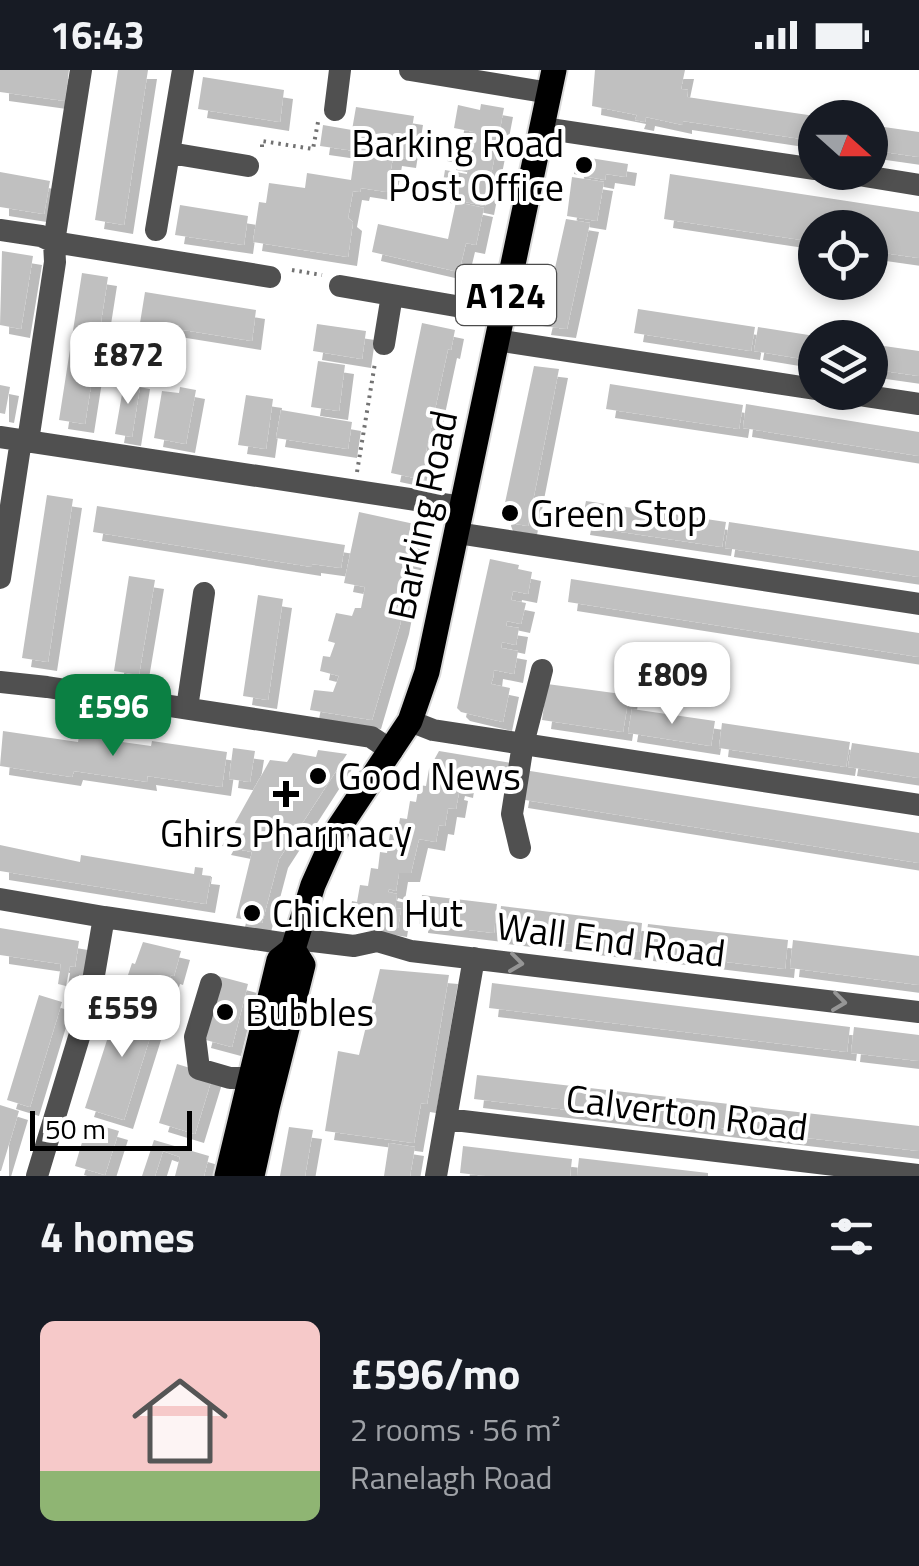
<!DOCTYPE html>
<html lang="en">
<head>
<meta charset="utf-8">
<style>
  body { margin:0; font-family:"Titillium Web",sans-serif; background:#20242c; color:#f1f3f6; height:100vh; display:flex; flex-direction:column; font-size:38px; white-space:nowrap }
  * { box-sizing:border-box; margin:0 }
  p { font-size:32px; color:#9ea1a6 }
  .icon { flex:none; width:55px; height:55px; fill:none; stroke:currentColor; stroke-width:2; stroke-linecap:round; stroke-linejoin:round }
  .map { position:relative; height:1106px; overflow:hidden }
  .drawer { display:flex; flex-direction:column; background:#171b24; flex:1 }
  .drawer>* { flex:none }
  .needle { width:65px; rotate:111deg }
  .buttons { position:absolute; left:798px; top:30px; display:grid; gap:20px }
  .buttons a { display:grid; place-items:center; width:90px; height:90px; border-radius:50%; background:#171b24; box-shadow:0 5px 15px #0003; font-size:50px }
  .scale { position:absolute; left:30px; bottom:25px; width:162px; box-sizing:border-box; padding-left:10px; border:5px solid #000; border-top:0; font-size:28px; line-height:35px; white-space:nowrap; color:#000; -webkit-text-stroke:8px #fff; paint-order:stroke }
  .price { position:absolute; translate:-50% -85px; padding:0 22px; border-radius:20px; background:#fff; color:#222; font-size:32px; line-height:65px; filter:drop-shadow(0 2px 5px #0008) }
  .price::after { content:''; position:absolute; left:50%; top:60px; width:30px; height:22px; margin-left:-15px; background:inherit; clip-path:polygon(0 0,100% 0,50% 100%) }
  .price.active { background:#0b8043; color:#fff }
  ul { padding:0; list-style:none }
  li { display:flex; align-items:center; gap:30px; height:250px; padding:0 40px }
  li span { display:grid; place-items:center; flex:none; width:280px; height:200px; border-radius:15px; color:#555 }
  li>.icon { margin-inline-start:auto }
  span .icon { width:120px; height:120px; fill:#fffc; stroke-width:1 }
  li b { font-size:42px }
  h2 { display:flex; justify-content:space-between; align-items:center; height:120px; padding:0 40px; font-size:42px }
  .status { display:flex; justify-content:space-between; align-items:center; height:70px; padding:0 50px; background:#171b24; direction:ltr }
  .status svg { height:28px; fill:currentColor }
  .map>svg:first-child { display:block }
  .building { fill:#c0c0c0; filter:url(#shadow) }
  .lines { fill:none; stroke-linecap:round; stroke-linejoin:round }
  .major-casing { stroke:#dbdbdb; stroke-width:29 }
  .path { stroke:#727272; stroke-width:4; stroke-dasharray:2.5 5; stroke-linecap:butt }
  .minor { stroke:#505050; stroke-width:22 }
  .major { stroke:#000; stroke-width:25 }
  .oneway { stroke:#969696 }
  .poi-dot { fill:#000; stroke:#fff; stroke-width:4 }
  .labels { text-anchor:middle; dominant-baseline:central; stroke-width:8; stroke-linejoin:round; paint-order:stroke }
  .shield { fill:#fff; stroke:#4c4c4c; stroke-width:2.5 }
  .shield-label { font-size:35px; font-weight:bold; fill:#000 }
  .poi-label { font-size:38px; fill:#000; stroke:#fff; text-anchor:start }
  .street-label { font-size:38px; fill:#000; stroke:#fff }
</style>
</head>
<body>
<div class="status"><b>16:43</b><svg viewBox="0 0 49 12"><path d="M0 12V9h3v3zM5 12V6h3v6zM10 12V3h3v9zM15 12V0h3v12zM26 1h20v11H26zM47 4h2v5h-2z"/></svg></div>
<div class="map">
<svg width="919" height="1106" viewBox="0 0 919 1106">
  <defs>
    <filter id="shadow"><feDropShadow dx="9" dy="9" stdDeviation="0" flood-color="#0004"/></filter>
  </defs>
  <rect width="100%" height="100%" fill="#fff"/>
  <path class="building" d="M0,0H69L65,31L0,22Z
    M118,0H148L124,155L95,150Z
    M595,0H685L681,19L688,20L687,27L815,46V71L683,51V55L646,47L645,52L635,50L637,45L592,36Z
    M203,7L284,20L280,52L198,39Z
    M481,34L504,38L485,136L461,131L462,128L441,124L445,100L467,104L468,95L447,91L453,67L473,71L474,66V62L454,58L458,35L480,40Z
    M356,37L414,46L407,89L393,87L387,122L361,118L360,122L353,121L348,148L353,152L348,187L253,172L259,132L266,133L269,113L305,118L307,103L351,110L355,81L320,76L323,55L352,60Z
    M870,55L919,62V87L870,80Z
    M577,86L628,94L626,107L606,104L605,110L574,104Z
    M0,102L50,111L44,144L0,137Z
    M670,104L919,142V188L870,181V158H815V172L664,149Z
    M572,107L604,112L597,151L567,146Z
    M456,132L484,138L476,175L466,173L459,202L372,182L378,154L448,169Z
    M180,135L248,146L244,175L175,165Z
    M566,149L590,153L567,259L542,256Z
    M2,181L33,186L21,259L0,255Z
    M82,203L108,207L85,354L59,350Z
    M145,222L256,240L252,271L140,253Z
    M638,239L755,257L751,281L634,263Z
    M422,253L455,260L451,280L448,279L425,386L429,387L424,410L391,403Z
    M317,254L366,261L362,289L313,281Z
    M758,257L815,266V291L754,281Z
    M870,274L919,281V306L870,299Z
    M318,291L345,295L339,341L311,337Z
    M534,296L559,299L528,456L504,452L502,447Z
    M125,307L141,310L132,367L115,364Z
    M610,314L743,335L739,359L606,339Z
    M0,315L10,317L5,344L0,343Z
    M180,317L196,320L186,374L154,368L162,321L179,323Z
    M246,325L273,329L266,379L238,375Z
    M746,334L919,362V386L743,358Z
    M281,340L352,352L348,379L276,368Z
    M47,425L73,429L48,592L22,588Z
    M586,431L726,452L722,477L581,456Z
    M97,436L345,475L341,498L312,494V497L93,462Z
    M359,442L419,455L400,555L372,650L310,640L314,620L333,622L339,606L320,601L323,586L330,587L335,573L328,571L336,543L352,546L355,538H361L365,517L344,513Z
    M729,452L919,481V507L725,478Z
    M490,489L519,495L518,499L532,502L528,524L513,521L511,530L526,533L521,554L507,551L506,556L519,558L516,575L502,572L501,578L518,581L514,604L494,600L493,608L491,614L510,618L503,652L461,642L457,638Z
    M129,506L155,510L139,605L114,601Z
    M571,509L919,563V587L568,532Z
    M258,525L283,529L268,630L243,626Z
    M547,614L629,625L623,662L542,650Z
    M632,639L715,651L711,676L628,663Z
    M722,653L850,672L846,697L719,678Z
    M3,661L78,672L79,666L151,676L152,671L227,682L222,717L147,706L148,712L74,701L72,707L0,696Z
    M852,673L919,683V708L848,697Z
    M233,678L255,681L250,712L229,709Z
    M318,680L347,684L279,789L262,853L236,848L252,782L222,776L270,690L287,692L293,683L316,687Z
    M439,681L517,694L514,712L466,705L464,719L456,717L455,721L459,722L456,739L448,738L445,756L439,755L436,772L419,769L411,803H399L396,821L389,819L388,822L397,824L395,838L401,839L398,858L349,850L352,831L357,832L360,815L368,816L371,798L378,799L380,782L387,783L390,764L397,766L400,748L407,749L410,731L416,732L419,715L426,716L429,699Z
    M524,700L919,763V793L519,729Z
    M0,775L80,792L81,785L194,804L195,797L203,798L202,805L211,806L206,834L0,801Z
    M422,825L497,834L494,863L419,854Z
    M501,836L642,853L639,882L498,865Z
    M648,854L788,870L785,899L644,882Z
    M0,858L79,871L75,897L70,896L66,916L58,914L61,894L0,885Z
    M793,870L919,886V915L790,898Z
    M143,872L181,881L174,906L171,905L164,926L125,914L132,893L135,894Z
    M380,899L449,905L427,1034L421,1033L414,1073L325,1061L338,981L359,985Z
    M218,906L248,914L232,977L202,969Z
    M492,913L850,957L847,982L489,938Z
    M39,925L62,932L30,1037L7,1030Z
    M120,930L158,942L124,1050L85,1038Z
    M854,957L919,965V991L851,983Z
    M177,994L213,1005L195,1064L159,1053Z
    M477,1005L919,1056V1081L474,1029Z
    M0,1035L19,1041L1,1101H0Z
    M88,1052L119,1061L105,1105L75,1096Z
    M289,1057L313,1060L305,1106H280Z
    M154,1070L209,1086L204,1106H175L180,1087L163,1081L155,1106H142Z
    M389,1073L415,1077L410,1106H384Z
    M463,1076L572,1089L570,1106H486L460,1103Z
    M579,1088L708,1103V1106H577Z"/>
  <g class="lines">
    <g class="major-casing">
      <path id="major" d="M227,1106L279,890L293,879L313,815L338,759L410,651L427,602L554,0
        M252,1106L267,1038L303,895L293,879"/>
    </g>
    <path class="path" d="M262,77V71L313,79L318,52
      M292,200L322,205
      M357,402L375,293"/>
    <path class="minor" d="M410,0L550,23
      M335,40L340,0
      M543,58L815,99
      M170,83L248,96
      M840,102L919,115
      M0,160L41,166L54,172L270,207
      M156,160L183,0
      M340,216L502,244
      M496,270L815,319
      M384,274L392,225
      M840,322L919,334
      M0,367L462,437
      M28,371L55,192L54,172L81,0
      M457,463L919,534
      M0,508L21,370
      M0,612L47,617L371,667L392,681
      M187,638L204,523
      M410,651L433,660L919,735
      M520,778L512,744L523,674L542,600
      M0,829L104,847L295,875
      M296,869L354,876L377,871L411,881L919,942
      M211,914L195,967L199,999L230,1008H251
      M446,1049L919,1105
      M37,1106L89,934L104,847
      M436,1106L474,888"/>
    <use href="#major" class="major"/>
  </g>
  <defs><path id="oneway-chevron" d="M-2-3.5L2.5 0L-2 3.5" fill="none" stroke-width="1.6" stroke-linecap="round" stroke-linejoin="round" transform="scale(2.5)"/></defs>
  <g class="oneway">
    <use href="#oneway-chevron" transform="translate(516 893) rotate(7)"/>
    <use href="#oneway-chevron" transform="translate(839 932) rotate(7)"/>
  </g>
  <g class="poi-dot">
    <circle cx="584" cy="95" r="10"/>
    <circle cx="510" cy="443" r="10"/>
    <circle cx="318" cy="706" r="10"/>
    <path d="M281 709h10v10h10v10h-10v10h-10v-10h-10v-10h10z"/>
    <circle cx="252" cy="843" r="10"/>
    <circle cx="225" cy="942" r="10"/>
  </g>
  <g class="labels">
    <rect class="shield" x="456" y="195" width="100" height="60" rx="8"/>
    <g class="shield-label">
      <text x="506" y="225">A124</text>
    </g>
    <g class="poi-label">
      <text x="564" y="73" text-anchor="end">Barking Road<tspan x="564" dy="44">Post Office</tspan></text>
      <text x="530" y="443">Green Stop</text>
      <text x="338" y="706">Good News</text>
      <text x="286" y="763" text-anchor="middle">Ghirs Pharmacy</text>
      <text x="272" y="843">Chicken Hut</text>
      <text x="245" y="942">Bubbles</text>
    </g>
    <g class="street-label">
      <text transform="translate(422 445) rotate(-78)">Barking Road</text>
      <text transform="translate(611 869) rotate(7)">Wall End Road</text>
      <text transform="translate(687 1042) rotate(7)">Calverton Road</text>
    </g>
  </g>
</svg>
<div class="buttons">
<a><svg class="needle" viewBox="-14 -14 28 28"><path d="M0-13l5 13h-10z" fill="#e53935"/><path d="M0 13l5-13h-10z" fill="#9ea1a6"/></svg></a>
<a><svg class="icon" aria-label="locate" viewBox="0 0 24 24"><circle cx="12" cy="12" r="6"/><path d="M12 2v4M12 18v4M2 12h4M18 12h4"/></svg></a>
<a><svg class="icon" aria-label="layers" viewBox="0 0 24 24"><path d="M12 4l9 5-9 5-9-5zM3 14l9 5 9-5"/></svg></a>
</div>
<div class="scale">50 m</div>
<b class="price" style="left:128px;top:337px">£872</b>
<b class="price" style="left:672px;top:657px">£809</b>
<b class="price active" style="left:113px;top:689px">£596</b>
<b class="price" style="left:122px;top:990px">£559</b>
</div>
<section class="drawer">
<h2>4 homes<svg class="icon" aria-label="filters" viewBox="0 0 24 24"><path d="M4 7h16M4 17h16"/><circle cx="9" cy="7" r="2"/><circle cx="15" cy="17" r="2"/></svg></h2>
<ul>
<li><span style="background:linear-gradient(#f6c9c9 75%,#8fb573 0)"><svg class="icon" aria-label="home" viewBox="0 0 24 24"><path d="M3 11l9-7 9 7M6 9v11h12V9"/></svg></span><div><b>£596/mo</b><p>2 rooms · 56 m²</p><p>Ranelagh Road</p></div></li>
</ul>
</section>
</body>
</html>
